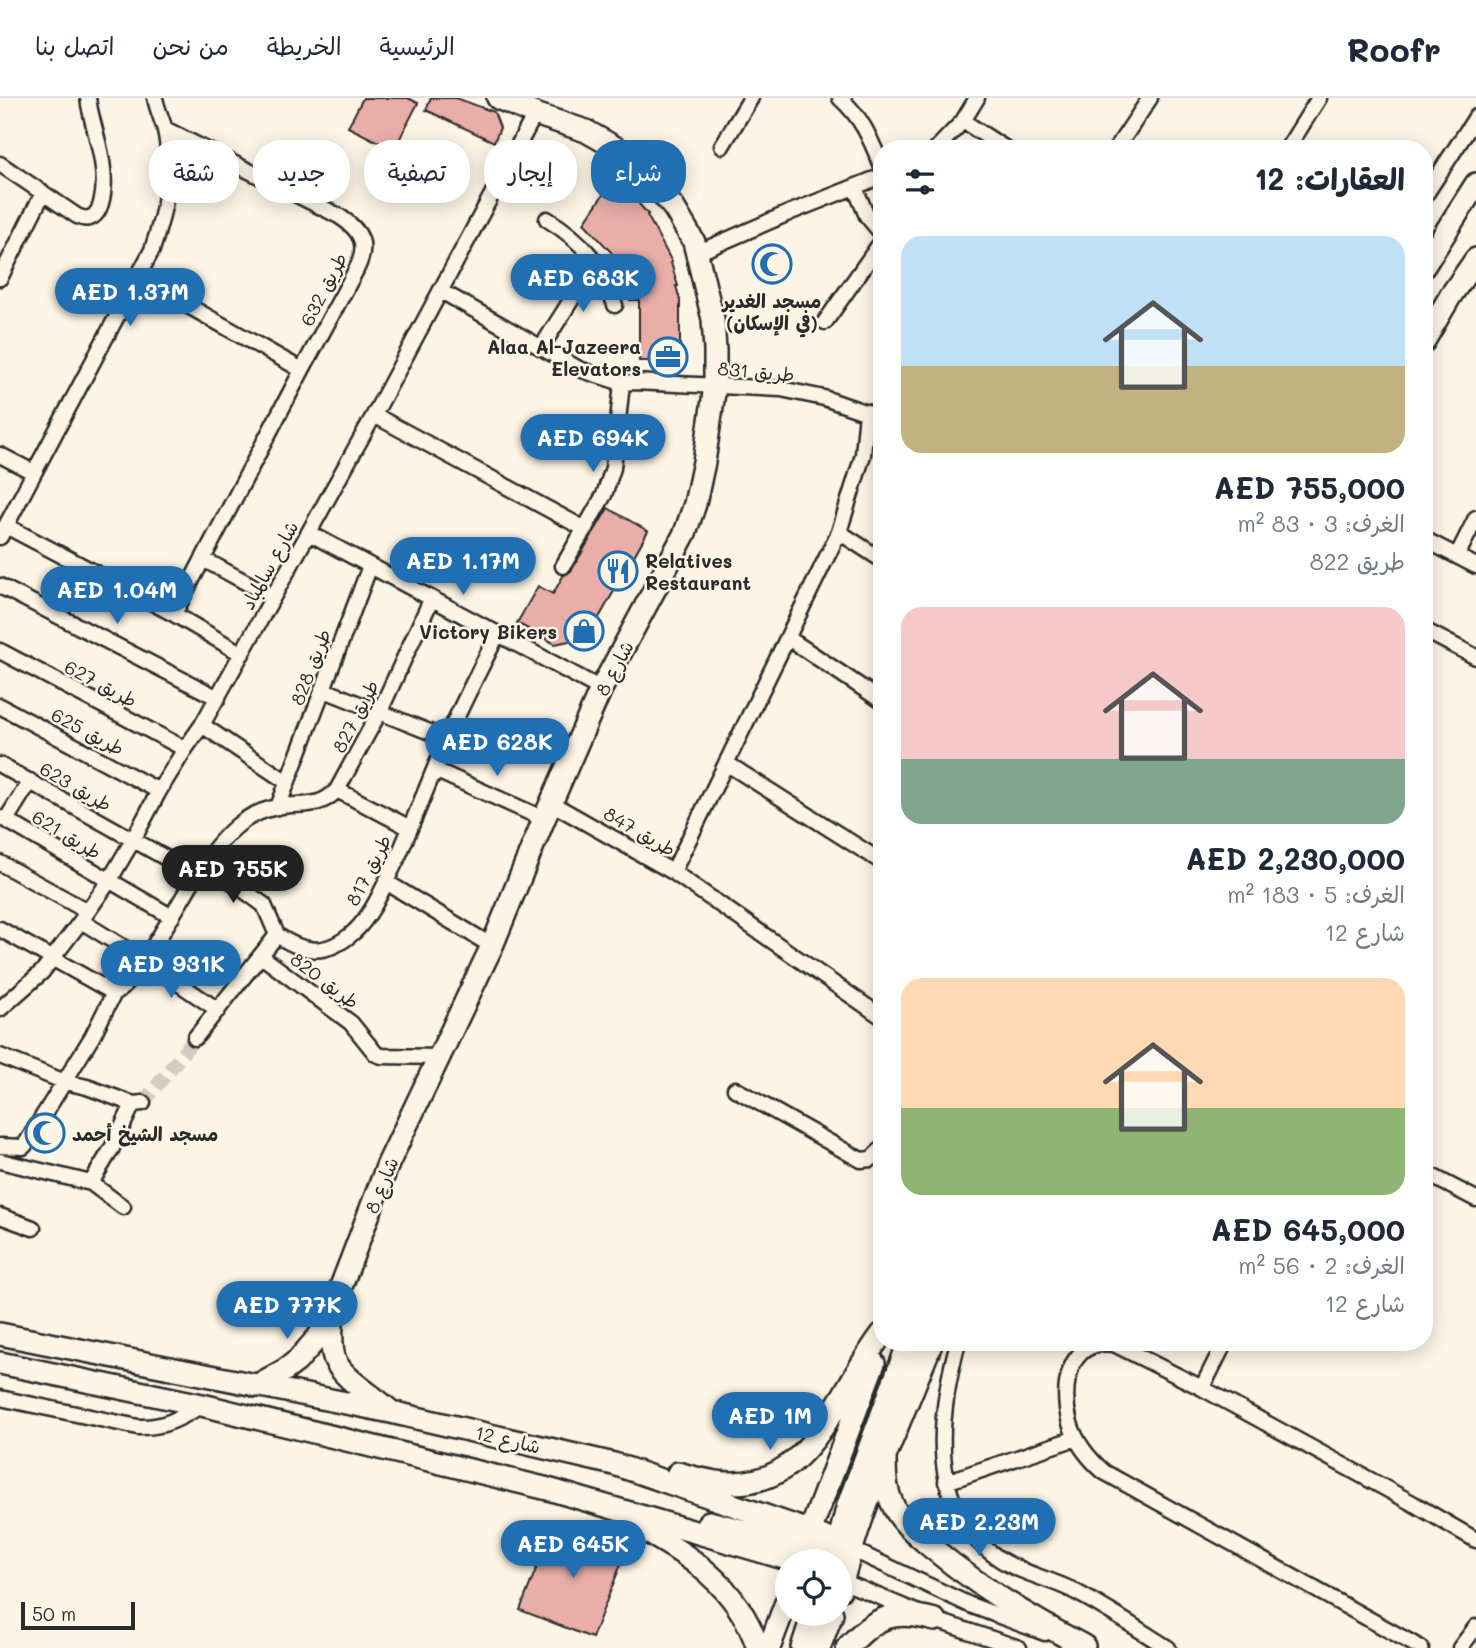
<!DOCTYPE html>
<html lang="ar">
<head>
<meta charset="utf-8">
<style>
  body { margin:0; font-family:Mali,"Playpen Sans Arabic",sans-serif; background:#f6f6f7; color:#1f2937; direction:rtl; height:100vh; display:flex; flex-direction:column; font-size:26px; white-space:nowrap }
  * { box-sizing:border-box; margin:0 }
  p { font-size:23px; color:#747a83 }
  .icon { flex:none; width:38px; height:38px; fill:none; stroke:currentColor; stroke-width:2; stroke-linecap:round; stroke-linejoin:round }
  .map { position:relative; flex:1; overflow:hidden; direction:ltr }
  .details { position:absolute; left:873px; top:42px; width:560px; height:1211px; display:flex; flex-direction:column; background:#fff; border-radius:28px; box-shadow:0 4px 18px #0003; direction:rtl }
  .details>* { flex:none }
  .guide { position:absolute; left:21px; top:42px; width:665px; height:63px; direction:rtl; display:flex; gap:14px }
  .controls { position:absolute; left:775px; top:1451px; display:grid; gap:14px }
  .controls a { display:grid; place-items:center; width:77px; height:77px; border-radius:50%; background:#fff; box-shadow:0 4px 18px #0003; font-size:35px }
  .scale { position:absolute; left:21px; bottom:18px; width:114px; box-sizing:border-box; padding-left:7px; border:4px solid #2b2b2b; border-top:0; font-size:19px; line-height:24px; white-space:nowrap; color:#2b2b2b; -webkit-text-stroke:5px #fcf5e5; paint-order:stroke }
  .price { position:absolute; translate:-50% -60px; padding:0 16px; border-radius:24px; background:#1f6fb2; color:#fff; font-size:23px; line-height:46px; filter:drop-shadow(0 2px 4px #0008) }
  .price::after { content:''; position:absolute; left:50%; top:42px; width:21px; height:16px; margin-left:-10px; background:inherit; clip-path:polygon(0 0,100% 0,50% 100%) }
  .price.current { background:#222; color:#fff }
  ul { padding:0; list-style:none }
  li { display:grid; align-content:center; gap:14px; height:371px; padding:0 28px }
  li span { display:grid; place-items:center; height:217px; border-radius:21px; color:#555 }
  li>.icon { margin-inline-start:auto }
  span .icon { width:126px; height:126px; fill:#fffc; stroke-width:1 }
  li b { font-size:30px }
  h2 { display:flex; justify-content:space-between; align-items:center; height:84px; padding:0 28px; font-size:30px }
  .chip { padding:0 24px; border-radius:28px; background:#fff; box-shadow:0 4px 18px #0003; font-size:24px; line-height:63px }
  .chip.current { background:#1f6fb2; color:#fff }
  header { display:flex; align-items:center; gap:42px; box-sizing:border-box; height:98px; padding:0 35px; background:#fff; border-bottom:2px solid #e0e1e3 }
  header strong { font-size:33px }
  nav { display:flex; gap:38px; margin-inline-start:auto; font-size:24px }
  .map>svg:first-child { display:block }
  .building { fill:#e9aea8; stroke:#2b2b2b; stroke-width:2 }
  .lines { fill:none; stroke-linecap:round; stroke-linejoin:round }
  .street-tunnel { stroke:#d2cdc0; stroke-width:14; stroke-dasharray:14 7; stroke-linecap:butt }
  .street-casing { stroke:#2b2b2b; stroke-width:19 }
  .secondary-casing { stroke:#2b2b2b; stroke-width:26 }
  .street { stroke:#fcf5e5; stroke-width:14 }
  .secondary { stroke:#fcf5e5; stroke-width:21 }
  .labels { text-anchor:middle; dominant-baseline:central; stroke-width:5; stroke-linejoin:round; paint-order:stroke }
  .street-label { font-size:19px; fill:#2b2b2b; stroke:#fcf5e5 }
  .poi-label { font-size:19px; font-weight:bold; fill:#2b2b2b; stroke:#fcf5e5; text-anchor:end }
</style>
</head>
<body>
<header>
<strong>Roofr</strong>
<nav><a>الرئيسية</a><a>الخريطة</a><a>من نحن</a><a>اتصل بنا</a></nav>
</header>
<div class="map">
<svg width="1476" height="1550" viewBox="0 0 1476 1550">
  <rect width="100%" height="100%" fill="#fcf5e5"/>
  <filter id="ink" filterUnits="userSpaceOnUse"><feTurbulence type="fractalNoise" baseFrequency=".0143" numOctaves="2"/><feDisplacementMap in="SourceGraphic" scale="14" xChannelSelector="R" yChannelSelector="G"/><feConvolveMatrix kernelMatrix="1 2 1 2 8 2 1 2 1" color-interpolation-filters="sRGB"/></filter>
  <g filter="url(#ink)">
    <path class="building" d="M363,0H408L418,5L394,52L348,29Z
      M431,0H456L494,14L500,30L494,44L426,12Z
      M615,79L648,116L647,117L672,164L671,165L678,188H676L680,202V263H639V202H630L624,177L611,154L584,125Z
      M608,410L648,433L588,539L555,546L517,525L538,488L553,496L563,478L571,473Z
      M554,1425L626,1453L592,1540L520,1512Z"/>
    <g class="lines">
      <path class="street-tunnel" d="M143,1005L195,940"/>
      <g class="street-casing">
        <path id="street" d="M840,0C863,21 870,40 882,69
          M963,23L1006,51
          M165,31L339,118C362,133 369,147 356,172L302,272L174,516
          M722,48L751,0
          M936,51L963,23L977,0
          M1116,51L1150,0
          M1287,51L1319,0
          M0,66L77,118C104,131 105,88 103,71C101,47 91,24 88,0
          M855,90L867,118L882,136
          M1424,99L1476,19
          M547,121C583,143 603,167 615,207
          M697,155L791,114L882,78
          M137,179L302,272
          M0,180L43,95
          M441,193L579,271L622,285L634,284L781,291L824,300L882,320
          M825,224L882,143
          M541,250L595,164
          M374,317L585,431
          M0,357L33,374
          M6,428L174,516L242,556
          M839,434L882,462
          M309,435L601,591
          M0,439L152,152C165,113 174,73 165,32C162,21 157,11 155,0
          M1424,441L1476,468
          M1457,458L1476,420
          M203,461L273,499
          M563,468L604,397L613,370L622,285
          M0,488L218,600
          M1424,532L1476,559
          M788,540L882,603
          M0,553L185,651
          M322,591L447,641
          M0,608L159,693
          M202,627L287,684
          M726,665L882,764
          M0,667L196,777
          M435,672L544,721
          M337,692L410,730
          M551,705L673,774L882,919
          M278,709L370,468
          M0,720L6,722L172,819
          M6,722L30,683
          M205,764L264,807L277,837
          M0,765L87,813
          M673,774L839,434L863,357L867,314
          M386,784L492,848
          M81,823L144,862L218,912
          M0,831L114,895
          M261,858L351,925L376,956L382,958L439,959
          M114,895C135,888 182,799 197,776C208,759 222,740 238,727C249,718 263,712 277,709C301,704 318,712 337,692L380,613L431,502
          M0,911L42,874L81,823L109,783L133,742L159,693L185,651L202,627L374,317L535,16
          M195,940L277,837C305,856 327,858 354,834C374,815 385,785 397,761C414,722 430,682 446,643C461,607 480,572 497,537
          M0,958L65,984L87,989L133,1006L143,1005
          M735,991L861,1062L871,1061L882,1051
          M0,1048L23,1049L25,1047L92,939L114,895
          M0,1063L91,1085L123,1109
          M1424,1074L1476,1101
          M91,1085L112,1050L133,1006
          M0,1118L33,1130
          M958,1244C938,1319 926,1410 998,1460C1020,1475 1048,1480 1072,1492C1105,1509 1136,1530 1168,1550
          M1202,1290L1225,1244
          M0,1300L138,1329C164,1330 181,1320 202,1307
          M946,1384L1076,1340
          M851,1451L970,1507L1045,1535
          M842,1483L935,1522L1019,1550
          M1421,1550L1104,1374C1088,1360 1076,1345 1070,1325C1060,1290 1068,1240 1114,1246L1202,1290L1414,1406L1476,1442
          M1460,1550L1476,1529"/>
      </g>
      <g class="secondary-casing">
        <path id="secondary" d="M1424,168L1476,86
          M1424,243L1451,197L1476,161
          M332,1218C332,1232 330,1249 335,1262C344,1282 373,1297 389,1312
          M0,1236L391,1314L614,1366L809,1433L851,1451
          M0,1265L202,1307L548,1391L794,1463
          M256,1288L285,1272L297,1263L319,1238L332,1212L388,1066L492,848L544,721L601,591L685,435L695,406L704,364L715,288V252L713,221L694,144L674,110L645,75L616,50L586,33L535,16L498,0
          M885,1357C885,1374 885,1390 892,1405C900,1424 916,1436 931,1449C978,1488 1029,1520 1084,1548
          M678,1375C695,1380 713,1385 731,1385C791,1386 816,1341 844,1296C856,1275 868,1255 882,1236
          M709,1424L823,1453H838
          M630,1425C686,1454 738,1487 758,1550
          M805,1447L874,1265
          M835,1457L848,1407L909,1244
          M840,1492C862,1406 899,1326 932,1244
          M769,1550L788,1499
          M802,1550L813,1516
          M819,1550L832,1516
          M847,1550C876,1518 893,1511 935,1522"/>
      </g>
      <use href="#street" class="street"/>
      <use href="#secondary" class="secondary"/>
    </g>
  </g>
  <defs>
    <g id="mosque-ring" transform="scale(2.0125)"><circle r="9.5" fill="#fcf5e5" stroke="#1f6fb2" stroke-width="1.5"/><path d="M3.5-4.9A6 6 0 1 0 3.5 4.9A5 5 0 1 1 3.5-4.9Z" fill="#1f6fb2"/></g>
    <g id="office-ring" transform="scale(2.0125)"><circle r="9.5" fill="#fcf5e5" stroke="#1f6fb2" stroke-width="1.5"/><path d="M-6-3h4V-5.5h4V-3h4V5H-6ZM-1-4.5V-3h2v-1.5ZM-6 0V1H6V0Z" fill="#1f6fb2"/></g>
    <g id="restaurant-ring" transform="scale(2.0125)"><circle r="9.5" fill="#fcf5e5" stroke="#1f6fb2" stroke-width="1.5"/><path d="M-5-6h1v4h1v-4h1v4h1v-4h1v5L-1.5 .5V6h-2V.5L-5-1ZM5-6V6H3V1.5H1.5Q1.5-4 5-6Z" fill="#1f6fb2"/></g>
    <g id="shop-ring" transform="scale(2.0125)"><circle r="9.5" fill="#fcf5e5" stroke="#1f6fb2" stroke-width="1.5"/><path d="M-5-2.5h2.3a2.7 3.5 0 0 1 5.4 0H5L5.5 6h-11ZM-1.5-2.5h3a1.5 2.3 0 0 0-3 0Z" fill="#1f6fb2"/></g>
  </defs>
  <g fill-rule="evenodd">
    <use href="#mosque-ring" x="772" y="166"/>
    <use href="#office-ring" x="668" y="259"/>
    <use href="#restaurant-ring" x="618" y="473"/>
    <use href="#shop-ring" x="584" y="533"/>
    <use href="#mosque-ring" x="45" y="1035"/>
  </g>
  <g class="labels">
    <g class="street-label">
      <text transform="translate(323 191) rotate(-63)">طريق 632</text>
      <text transform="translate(756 273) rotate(5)">طريق 831</text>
      <text transform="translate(269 467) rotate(-61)">شارع سالمباد</text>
      <text transform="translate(310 569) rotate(-69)">طريق 828</text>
      <text transform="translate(614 570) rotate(-62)">شارع 8</text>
      <text transform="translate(101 585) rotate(28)">طريق 627</text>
      <text transform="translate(355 618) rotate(-63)">طريق 827</text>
      <text transform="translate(88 633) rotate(28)">طريق 625</text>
      <text transform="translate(76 688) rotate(30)">طريق 623</text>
      <text transform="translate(640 733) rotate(30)">طريق 847</text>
      <text transform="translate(67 736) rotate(31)">طريق 621</text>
      <text transform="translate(368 772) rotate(-63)">طريق 817</text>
      <text transform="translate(325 882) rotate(37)">طريق 820</text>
      <text transform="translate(381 1087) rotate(-68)">شارع 8</text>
      <text transform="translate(508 1341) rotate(13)">شارع 12</text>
    </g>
    <g class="poi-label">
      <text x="772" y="202" text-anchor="middle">مسجد الغدير<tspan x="772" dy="22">(في الإسكان)</tspan></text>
      <text x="641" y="248">Alaa Al-Jazeera<tspan x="641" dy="22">Elevators</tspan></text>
      <text x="645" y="462" text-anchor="start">Relatives<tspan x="645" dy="22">Restaurant</tspan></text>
      <text x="557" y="533">Victory Bikers</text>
      <text x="72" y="1035" text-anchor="start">مسجد الشيخ أحمد</text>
    </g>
  </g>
</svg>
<div class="controls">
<a><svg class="icon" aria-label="locate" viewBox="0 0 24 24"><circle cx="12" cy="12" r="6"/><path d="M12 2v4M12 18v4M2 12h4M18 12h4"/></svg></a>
</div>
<div class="scale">50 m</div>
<b class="price" style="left:583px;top:216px">AED 683K</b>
<b class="price" style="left:130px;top:230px">AED 1.37M</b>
<b class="price" style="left:593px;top:376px">AED 694K</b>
<b class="price" style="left:463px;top:499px">AED 1.17M</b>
<b class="price" style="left:117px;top:528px">AED 1.04M</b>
<b class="price" style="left:497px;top:680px">AED 628K</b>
<b class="price current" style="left:233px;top:807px">AED 755K</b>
<b class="price" style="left:171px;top:902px">AED 931K</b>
<b class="price" style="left:287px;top:1243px">AED 777K</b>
<b class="price" style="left:770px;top:1354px">AED 1M</b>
<b class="price" style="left:979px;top:1460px">AED 2.23M</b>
<b class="price" style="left:573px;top:1482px">AED 645K</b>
<div class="guide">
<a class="chip current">شراء</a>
<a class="chip">إيجار</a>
<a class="chip">تصفية</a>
<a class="chip">جديد</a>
<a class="chip">شقة</a>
</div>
<section class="details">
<h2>العقارات: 12<svg class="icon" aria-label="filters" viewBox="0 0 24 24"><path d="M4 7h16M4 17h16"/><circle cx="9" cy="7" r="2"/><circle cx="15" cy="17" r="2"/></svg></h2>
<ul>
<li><span style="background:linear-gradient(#bfe0f5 60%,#c2b280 0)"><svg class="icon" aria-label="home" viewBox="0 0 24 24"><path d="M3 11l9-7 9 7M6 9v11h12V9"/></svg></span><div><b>AED 755,000</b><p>الغرف: 3 · 83 m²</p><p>طريق 822</p></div></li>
<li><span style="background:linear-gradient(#f6c9c9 70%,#7fa58c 0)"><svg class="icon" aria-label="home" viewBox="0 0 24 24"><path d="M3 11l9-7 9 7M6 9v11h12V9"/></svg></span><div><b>AED 2,230,000</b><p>الغرف: 5 · 183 m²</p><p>شارع 12</p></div></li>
<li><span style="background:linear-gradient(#ffd9b3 60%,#8fb573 0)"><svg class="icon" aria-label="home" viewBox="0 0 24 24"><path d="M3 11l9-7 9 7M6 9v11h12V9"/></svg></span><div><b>AED 645,000</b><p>الغرف: 2 · 56 m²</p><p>شارع 12</p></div></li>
</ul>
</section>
</div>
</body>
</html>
